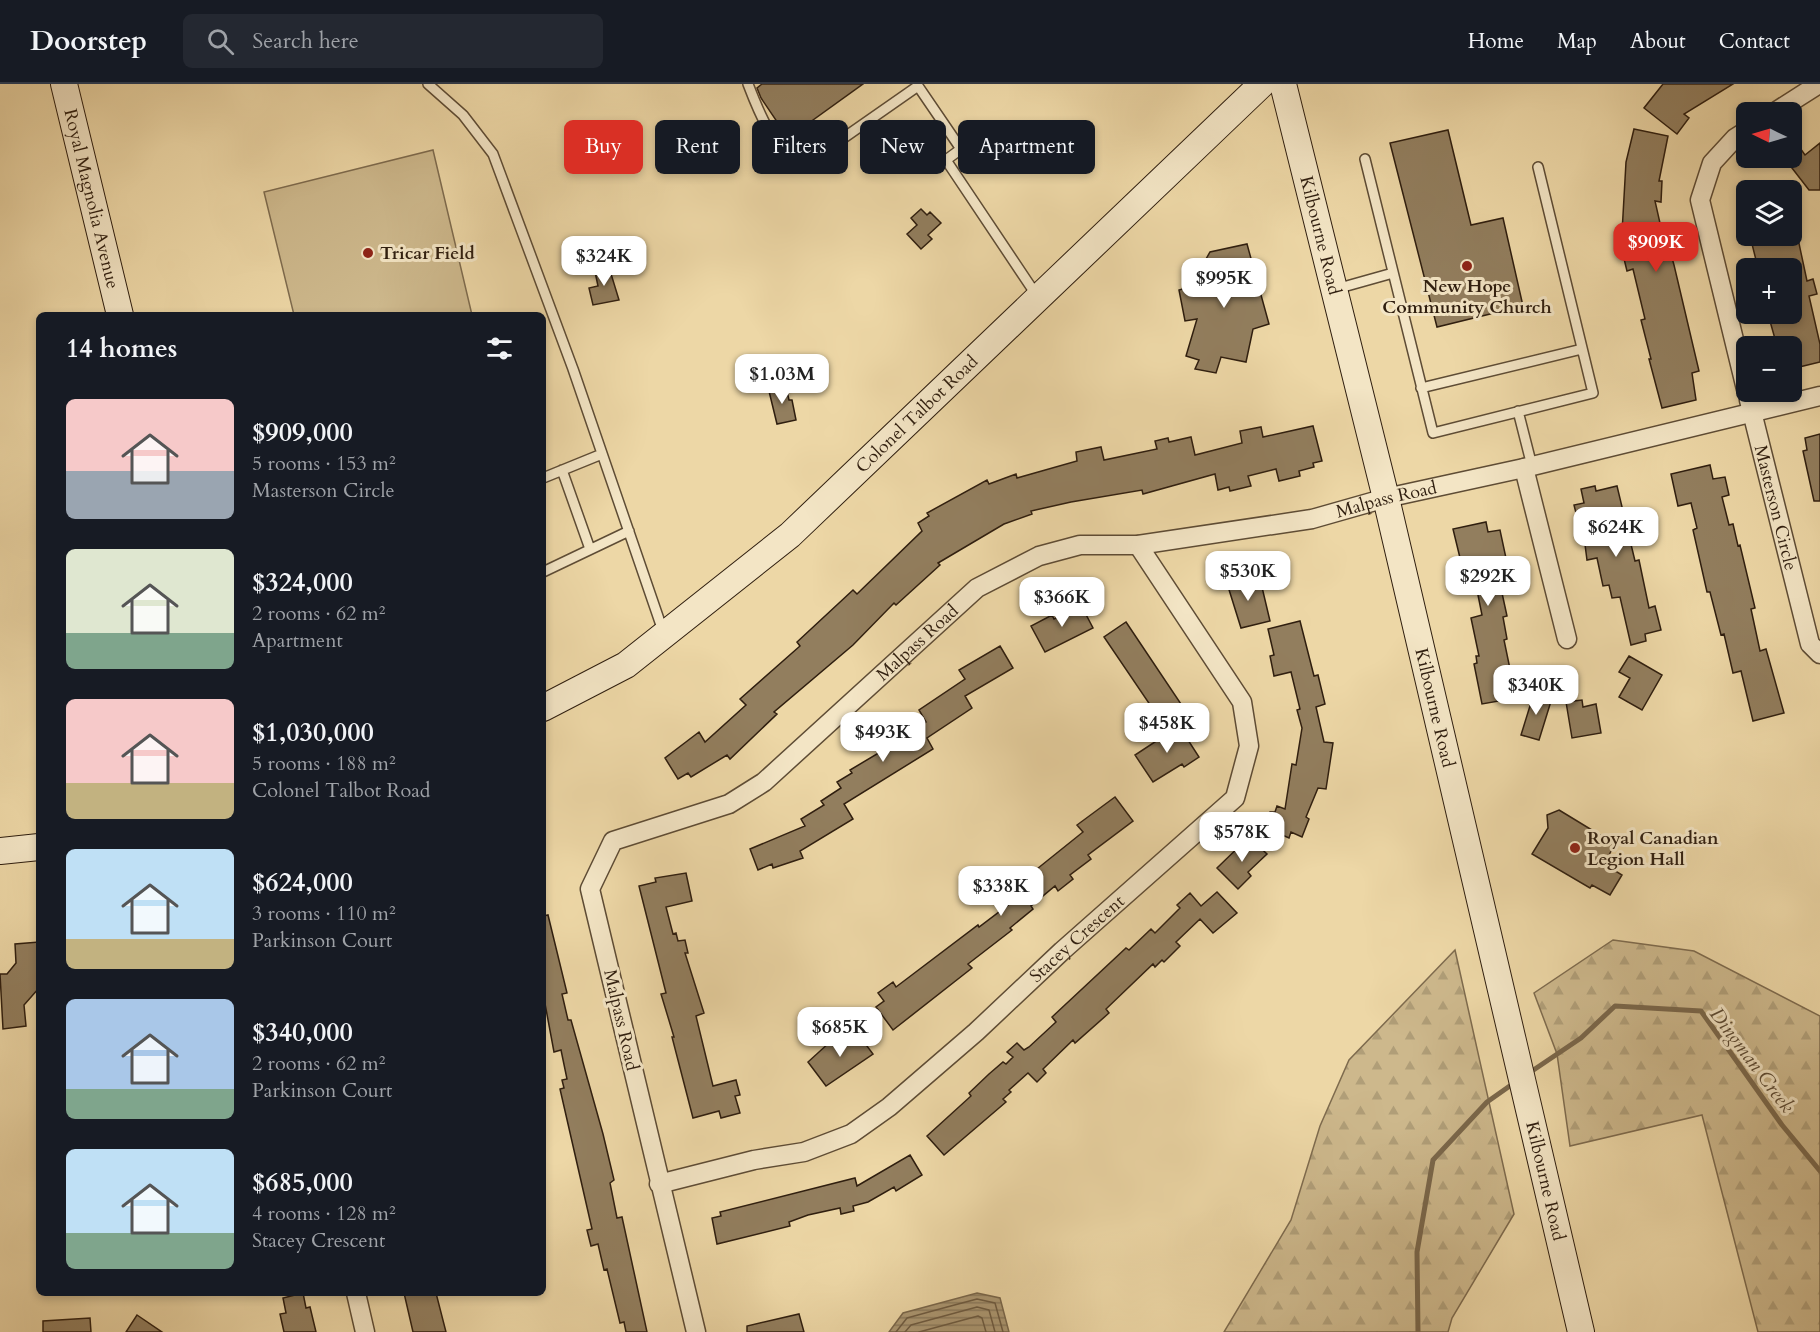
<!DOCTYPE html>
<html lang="en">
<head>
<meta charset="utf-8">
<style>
  body { margin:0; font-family:Cardo,serif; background:#242831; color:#f1f3f6; height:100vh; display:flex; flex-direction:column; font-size:22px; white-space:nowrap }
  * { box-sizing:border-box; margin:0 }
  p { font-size:20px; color:#9ea1a6 }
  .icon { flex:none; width:33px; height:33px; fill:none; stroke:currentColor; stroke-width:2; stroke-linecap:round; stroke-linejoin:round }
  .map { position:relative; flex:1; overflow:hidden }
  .panel { position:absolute; left:36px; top:228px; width:510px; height:984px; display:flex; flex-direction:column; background:#171b24; border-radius:9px; box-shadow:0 3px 9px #0003 }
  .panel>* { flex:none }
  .banner { position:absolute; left:564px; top:36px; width:570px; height:54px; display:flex; gap:12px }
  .needle { width:39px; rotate:275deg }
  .fabs { position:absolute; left:1736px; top:18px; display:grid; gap:12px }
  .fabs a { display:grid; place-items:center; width:66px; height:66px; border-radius:9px; background:#171b24; box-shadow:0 3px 9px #0003; font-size:30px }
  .price { position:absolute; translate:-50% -51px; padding:0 14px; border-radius:12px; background:#fff; color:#222; font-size:20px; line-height:39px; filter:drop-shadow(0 2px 3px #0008) }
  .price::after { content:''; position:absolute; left:50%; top:36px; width:18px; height:14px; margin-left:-9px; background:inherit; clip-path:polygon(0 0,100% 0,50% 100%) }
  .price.active { background:#d93025; color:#fff }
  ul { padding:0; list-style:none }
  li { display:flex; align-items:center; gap:18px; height:150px; padding:0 30px }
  li span { display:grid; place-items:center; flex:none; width:168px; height:120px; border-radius:9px; color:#555 }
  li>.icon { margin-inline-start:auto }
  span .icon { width:72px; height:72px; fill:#fffc; stroke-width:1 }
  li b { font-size:26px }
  h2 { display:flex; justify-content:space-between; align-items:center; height:72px; padding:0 30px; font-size:26px }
  .tag { padding:0 21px; border-radius:9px; background:#171b24; box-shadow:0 3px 9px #0003; font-size:21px; line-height:54px }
  .tag.active { background:#d93025; color:#fff }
  header { display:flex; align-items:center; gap:36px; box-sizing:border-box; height:84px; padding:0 30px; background:#171b24; border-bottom:2px solid #363941 }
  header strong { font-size:28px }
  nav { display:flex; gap:33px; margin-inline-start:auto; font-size:21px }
  .search { width:420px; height:54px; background:#242831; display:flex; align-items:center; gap:15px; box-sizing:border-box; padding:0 21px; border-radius:9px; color:#9ea1a6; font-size:22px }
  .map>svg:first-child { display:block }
  .forest { fill:url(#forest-firs); stroke:#7e6b4e; stroke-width:1.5 }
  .green { fill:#cdb88c; stroke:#7e6b4e; stroke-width:1.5 }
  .water { fill:url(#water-rules); stroke:#7a674b; stroke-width:1.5 }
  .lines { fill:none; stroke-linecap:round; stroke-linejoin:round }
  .shore { stroke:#6e5b41; stroke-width:1.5 }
  .stream { stroke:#7a674b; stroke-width:5 }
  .building { fill:#927e5e; stroke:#2f1e0f; stroke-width:1.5 }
  .lane-casing { stroke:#5e4c35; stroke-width:12 }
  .street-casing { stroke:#5e4c35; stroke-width:21 }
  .secondary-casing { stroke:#2f1e0f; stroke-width:28 }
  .lane { stroke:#f3e5c5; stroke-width:9 }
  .street { stroke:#f3e5c5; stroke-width:18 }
  .secondary { stroke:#f3e5c5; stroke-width:26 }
  .poi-dot { fill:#8f2418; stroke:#f3e5c5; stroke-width:2 }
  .labels { text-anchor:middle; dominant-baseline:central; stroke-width:6; stroke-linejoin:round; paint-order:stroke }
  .street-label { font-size:18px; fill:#2f1e0f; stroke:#f3e5c5 }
  .poi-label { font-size:18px; font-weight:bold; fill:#2f1e0f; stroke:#f3e5c5; text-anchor:start }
  .water-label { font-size:20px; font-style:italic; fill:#5b4932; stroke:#f3e5c5 }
</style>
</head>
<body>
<header>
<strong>Doorstep</strong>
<div class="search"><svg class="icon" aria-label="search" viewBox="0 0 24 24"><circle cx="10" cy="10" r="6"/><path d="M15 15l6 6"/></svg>Search here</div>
<nav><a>Home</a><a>Map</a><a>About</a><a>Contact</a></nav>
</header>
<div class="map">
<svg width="1820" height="1248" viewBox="0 0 1820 1248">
  <defs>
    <pattern id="forest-firs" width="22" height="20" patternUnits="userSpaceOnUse" patternTransform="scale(1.5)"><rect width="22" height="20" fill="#cdb88c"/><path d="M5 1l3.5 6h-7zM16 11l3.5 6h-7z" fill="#b09e78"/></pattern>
    <pattern id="water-rules" width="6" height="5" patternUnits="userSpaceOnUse" patternTransform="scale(1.5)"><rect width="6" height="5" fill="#ac9873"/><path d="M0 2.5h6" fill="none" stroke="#8c7b5d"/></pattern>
  </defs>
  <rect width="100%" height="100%" fill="#edd7a6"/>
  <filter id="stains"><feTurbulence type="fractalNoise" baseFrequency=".00333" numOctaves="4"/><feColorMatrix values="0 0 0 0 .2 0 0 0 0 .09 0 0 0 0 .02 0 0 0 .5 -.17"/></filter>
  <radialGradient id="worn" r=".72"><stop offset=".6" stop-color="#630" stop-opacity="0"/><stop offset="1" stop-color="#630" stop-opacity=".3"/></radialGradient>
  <path class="forest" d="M1613,856L1694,867L1820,932V1248H1758L1702,1031L1570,1062L1557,970L1534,909Z
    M1455,866L1514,1130L1452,1234L1448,1248H1224L1291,1136L1320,1042L1349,976Z"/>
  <path class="green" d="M433,66L472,231H294L264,108Z"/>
  <path class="water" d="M977,1209L1000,1214L1009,1248H889L903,1229Z"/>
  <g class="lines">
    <path class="shore" d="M896,1248L907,1234L947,1223L977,1215L995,1219L1003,1248
      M905,1248L911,1241L977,1223L989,1226L995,1248
      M919,1248L978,1232L982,1234L986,1248"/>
    <path class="stream" d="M1529,989L1581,954L1615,922L1701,927L1782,1041L1820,1087
      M1418,1248L1417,1168L1433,1076L1487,1018L1514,999"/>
  </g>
  <path class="building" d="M762,0H863L788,54L761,14L757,4Z
    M1663,0H1733L1684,30L1689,34L1677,50L1644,24Z
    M1634,45L1668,52L1659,97H1662L1661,118L1655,117L1664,157L1667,156L1674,181L1699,287L1692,289L1696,316L1662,324L1649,275H1651L1641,236L1645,235L1633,185L1627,187L1618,150L1622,149L1626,78Z
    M1448,46L1471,141L1503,134L1523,222L1437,243L1390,59Z
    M1820,59V106H1809L1785,75L1791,74L1800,64L1805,71Z
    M921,125L927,131L930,128L941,139L928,151L932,155L921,165L907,150L917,141L911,134Z
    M1791,150H1797L1807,197L1813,195L1817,210L1809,212L1820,260V278L1791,285V262H1777L1768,230H1791V184H1758L1750,152Z
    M1247,160L1269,240L1253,245L1246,278L1221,273L1216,289L1195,285L1199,276L1186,272L1197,235L1185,237L1179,206L1212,197L1206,175L1210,168Z
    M608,180L619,216L593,221L589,204L598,202L594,183Z
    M782,300L784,307H787L789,316H792L796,336L777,340L768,303Z
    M1313,342L1322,377L1313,379L1314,383L1299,387L1300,392L1279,397L1276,385L1248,392L1251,402L1230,407L1229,403L1218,406L1215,390L1143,410L1142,406L1071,418L1031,427L1032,430L1004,440L938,479L940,481L896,521L894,519L853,561L774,628L777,630L730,675L727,671L691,693L688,689L678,695L665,674L699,648L705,658L746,621L740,615L800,562L797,558L853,506L857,510L922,447L918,439L929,432L927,429L987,396L989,400L1016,390L1017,394L1077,377L1076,368L1101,363L1104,376L1157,365L1155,357L1168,354L1169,358L1191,353L1195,371L1242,359L1240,347L1261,343L1263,353Z
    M1820,350V417H1814L1803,367L1807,366L1805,354Z
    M1710,381L1713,395L1725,393L1729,411L1722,413L1729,441L1733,440L1738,462L1740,461L1755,524L1751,525L1760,567L1766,565L1784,629L1753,637L1741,587L1733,589L1724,550L1721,551L1710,508H1707L1693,446L1697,444L1691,419L1678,422L1671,390Z
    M1595,402L1596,407L1617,402L1635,477L1639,476L1649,524L1655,522L1661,546L1645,550L1646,557L1631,561L1620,513L1612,514L1609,501L1603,502L1597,474L1587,476L1582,437H1578L1574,421L1584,419L1581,405Z
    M1486,438L1488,448L1500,446L1513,507L1502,509L1507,532L1503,533L1507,555L1504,556L1516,614L1482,620L1474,580L1477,579L1476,572H1479L1471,534L1482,531L1477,506L1468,507L1453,445Z
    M1246,491L1249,502L1261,499L1270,537L1241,544L1226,496Z
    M1081,521L1093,544L1045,568L1031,542L1052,531L1054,535Z
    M1300,537L1314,592L1318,591L1325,620L1316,623L1324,658L1333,659L1326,705L1318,704L1306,733L1309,735L1302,753L1291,748L1289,754L1264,743L1270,728H1275L1277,722L1285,725L1292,680L1296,681L1302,644L1297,626L1300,625L1291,588L1274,592L1270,572L1274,571L1268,545Z
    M1126,538L1183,623L1161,637L1104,553Z
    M1000,562L1013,584L965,612L972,624L927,654L933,665L844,720L853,735L800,767L803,774L773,784L772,780L758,786L750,765L805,742L801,735L824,721L821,717L841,704L837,698L852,689L850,686L882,667L877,660L892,651L895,656L926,638L919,626L965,595L959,586Z
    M1629,572L1662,591L1642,626L1619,613L1630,594L1619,588Z
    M1534,609L1552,614L1539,656L1521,651Z
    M1582,616L1583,623L1596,620L1601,649L1572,654L1566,618Z
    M1179,642L1199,673L1184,683L1182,680L1153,698L1135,671Z
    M1115,713L1133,737L1088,771L1091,775L1070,791L1073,795L1058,807L1055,802L1031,822L1033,825L1010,844L1012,846L968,880L972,884L893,946L876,923L884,917L878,909L893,898L896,903L978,841L979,843L1008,821L997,807L1012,795L1017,801L1083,748L1077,741Z
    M1559,726L1615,760L1604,780L1622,791L1610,811L1592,801L1590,804L1532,770L1548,744L1547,731Z
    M1249,753L1267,770L1248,788L1251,792L1238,805L1217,784Z
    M686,789L692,817L666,823L673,850L676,849L678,857L685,856L688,869H685L704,929L696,932L713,1002L736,996L740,1011L735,1012L740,1029L721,1034L719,1027L693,1034L672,953H674L661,910L666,909L639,802L656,798L655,794Z
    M1217,808L1237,829L1213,849L1200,835L1176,858L1180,862L1164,878L1162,876L1155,883L1153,880L1106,925L1109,929L1075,959L1073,956L1043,985L1046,989L1037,998L1028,989L1009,1006L1011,1008L1003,1015L1006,1018L944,1071L927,1052L971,1012L969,1009L989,990L1003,978L1006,980L1013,973L1007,968L1017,959L1024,966L1029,963L1056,938L1052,933L1126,864L1129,866L1151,845L1155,849L1180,824L1177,821L1190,809L1201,822Z
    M548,831L567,909L562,910L568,936H571L603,1050L614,1096L610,1099L617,1134L622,1133L647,1248H626L624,1238L620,1239L607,1185L604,1186L598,1160L591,1162L587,1146L592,1145L560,1005L564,1004L562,996L567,995L561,966L554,968L543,909V832Z
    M39,858V904L24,921L26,942L3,945L0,890H7L16,879L15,860Z
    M855,946L873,970L826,1002L808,978L831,957L834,961Z
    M910,1071L922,1091L896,1107L894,1103L868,1118L853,1122L854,1127L841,1130L840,1124L808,1131L789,1138L790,1142L717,1160L712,1134L721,1132L720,1128L855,1094L857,1102Z
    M303,1209L306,1224L310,1223L316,1248H284L280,1230L286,1229L283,1214Z
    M404,1209H436L446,1248H413Z
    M799,1230L804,1248H747V1242Z
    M137,1231L162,1248H126Z
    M90,1234L91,1248H43V1237Z"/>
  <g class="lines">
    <g class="lane-casing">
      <path id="lane" d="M428,0L463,31L493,70L573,285L663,547
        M748,0C759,29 775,68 802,83L918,2L961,65L946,76L1037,212
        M1365,75L1433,349L1593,309L1538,83
        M1336,205L1393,189
        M1421,304L1582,265
        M1518,327L1532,382
        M562,386L590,465
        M543,394L602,370
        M543,488L629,447"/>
    </g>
    <g class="street-casing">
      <g id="street">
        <path d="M1775,28L1819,0"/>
        <path d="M1746,47L1735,54L1712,79L1700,116L1746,305"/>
        <path id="s1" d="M1749,316L1810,560L1820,570"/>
        <path d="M1524,384L1567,555"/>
        <path id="s2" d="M659,1100L754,1076L804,1068L851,1050L889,1023L976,948L1062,867L1235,714L1249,662L1242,618L1138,461"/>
        <path d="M356,1209L365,1248"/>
        <path id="s3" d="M696,1248L590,805L613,757L729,720L764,698L977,504L1039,472L1080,461H1138L1312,435L1386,414L1524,384L1820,312"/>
      </g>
    </g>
    <g class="secondary-casing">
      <g id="secondary">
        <path id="s4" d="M64,0L120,231"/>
        <path id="s5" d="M1283,0L1386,414L1581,1248"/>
        <path id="s6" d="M543,624L626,581L790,451L1262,0"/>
        <path d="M0,767L39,763"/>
      </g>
    </g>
    <use href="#lane" class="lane"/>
    <use href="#street" class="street"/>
    <use href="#secondary" class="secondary"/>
  </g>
  <g class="poi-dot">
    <circle cx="368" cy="169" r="6"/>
    <circle cx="1467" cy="182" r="6"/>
    <circle cx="1575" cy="764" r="6"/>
  </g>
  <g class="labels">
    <g class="street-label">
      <text stroke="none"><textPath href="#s4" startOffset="118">Royal Magnolia Avenue</textPath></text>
      <text stroke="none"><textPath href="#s5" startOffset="156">Kilbourne Road</textPath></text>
      <text stroke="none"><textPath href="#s6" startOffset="478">Colonel Talbot Road</textPath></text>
      <text stroke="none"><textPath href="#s3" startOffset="1383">Malpass Road</textPath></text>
      <text stroke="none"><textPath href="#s1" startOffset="111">Masterson Circle</textPath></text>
      <text stroke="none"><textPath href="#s3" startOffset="879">Malpass Road</textPath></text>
      <text stroke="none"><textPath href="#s5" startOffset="642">Kilbourne Road</textPath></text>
      <text stroke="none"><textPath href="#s2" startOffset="498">Stacey Crescent</textPath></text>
      <text transform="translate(621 936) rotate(77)">Malpass Road</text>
      <text stroke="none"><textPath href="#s5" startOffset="1128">Kilbourne Road</textPath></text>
    </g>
    <g class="poi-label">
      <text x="380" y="169">Tricar Field</text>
      <text x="1467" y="202" text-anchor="middle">New Hope<tspan x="1467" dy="21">Community Church</tspan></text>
      <text x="1587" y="754">Royal Canadian<tspan x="1587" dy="21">Legion Hall</tspan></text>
    </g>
    <g class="water-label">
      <text transform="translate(1752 976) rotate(53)">Dingman Creek</text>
    </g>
  </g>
  <rect width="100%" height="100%" filter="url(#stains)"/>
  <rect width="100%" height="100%" fill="url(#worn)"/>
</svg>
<div class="fabs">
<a><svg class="needle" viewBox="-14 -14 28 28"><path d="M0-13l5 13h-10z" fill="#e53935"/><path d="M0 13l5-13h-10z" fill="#9ea1a6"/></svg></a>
<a><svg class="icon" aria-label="layers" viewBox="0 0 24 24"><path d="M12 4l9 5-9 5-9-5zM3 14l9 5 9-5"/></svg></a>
<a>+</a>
<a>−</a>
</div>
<b class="price active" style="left:1656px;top:189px">$909K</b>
<b class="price" style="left:604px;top:203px">$324K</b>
<b class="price" style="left:1224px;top:225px">$995K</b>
<b class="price" style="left:782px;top:321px">$1.03M</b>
<b class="price" style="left:1616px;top:474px">$624K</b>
<b class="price" style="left:1248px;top:518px">$530K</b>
<b class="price" style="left:1488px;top:523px">$292K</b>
<b class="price" style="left:1062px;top:544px">$366K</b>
<b class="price" style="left:1536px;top:632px">$340K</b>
<b class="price" style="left:1167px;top:670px">$458K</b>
<b class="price" style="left:883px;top:679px">$493K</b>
<b class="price" style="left:1242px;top:779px">$578K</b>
<b class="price" style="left:1001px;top:833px">$338K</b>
<b class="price" style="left:840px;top:974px">$685K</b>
<div class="banner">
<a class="tag active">Buy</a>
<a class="tag">Rent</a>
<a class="tag">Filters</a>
<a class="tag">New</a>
<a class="tag">Apartment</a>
</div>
<section class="panel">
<h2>14 homes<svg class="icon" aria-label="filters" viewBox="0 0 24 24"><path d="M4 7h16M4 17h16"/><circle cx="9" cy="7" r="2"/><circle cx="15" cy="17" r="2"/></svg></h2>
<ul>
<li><span style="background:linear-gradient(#f6c9c9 60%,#9aa5b1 0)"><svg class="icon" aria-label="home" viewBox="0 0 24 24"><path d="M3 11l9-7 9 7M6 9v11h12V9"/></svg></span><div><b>$909,000</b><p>5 rooms · 153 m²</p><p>Masterson Circle</p></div></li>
<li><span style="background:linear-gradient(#dfe7d0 70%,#7fa58c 0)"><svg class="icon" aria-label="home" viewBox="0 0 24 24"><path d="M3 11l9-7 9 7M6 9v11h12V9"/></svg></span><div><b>$324,000</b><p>2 rooms · 62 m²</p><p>Apartment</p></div></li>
<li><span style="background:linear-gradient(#f6c9c9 70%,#c2b280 0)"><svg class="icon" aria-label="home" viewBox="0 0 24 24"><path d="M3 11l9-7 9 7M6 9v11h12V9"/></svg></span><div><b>$1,030,000</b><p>5 rooms · 188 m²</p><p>Colonel Talbot Road</p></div></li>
<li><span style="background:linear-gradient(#bfe0f5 75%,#c2b280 0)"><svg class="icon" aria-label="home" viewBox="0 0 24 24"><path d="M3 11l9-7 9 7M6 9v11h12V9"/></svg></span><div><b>$624,000</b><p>3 rooms · 110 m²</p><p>Parkinson Court</p></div></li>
<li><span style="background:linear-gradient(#a9c7e8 75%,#7fa58c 0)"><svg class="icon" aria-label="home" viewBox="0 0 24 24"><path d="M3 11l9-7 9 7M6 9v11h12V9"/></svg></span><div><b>$340,000</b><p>2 rooms · 62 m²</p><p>Parkinson Court</p></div></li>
<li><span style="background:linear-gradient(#bfe0f5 70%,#7fa58c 0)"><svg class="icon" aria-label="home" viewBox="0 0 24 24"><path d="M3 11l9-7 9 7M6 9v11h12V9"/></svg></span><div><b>$685,000</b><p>4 rooms · 128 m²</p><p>Stacey Crescent</p></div></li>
</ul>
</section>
</div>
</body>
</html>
